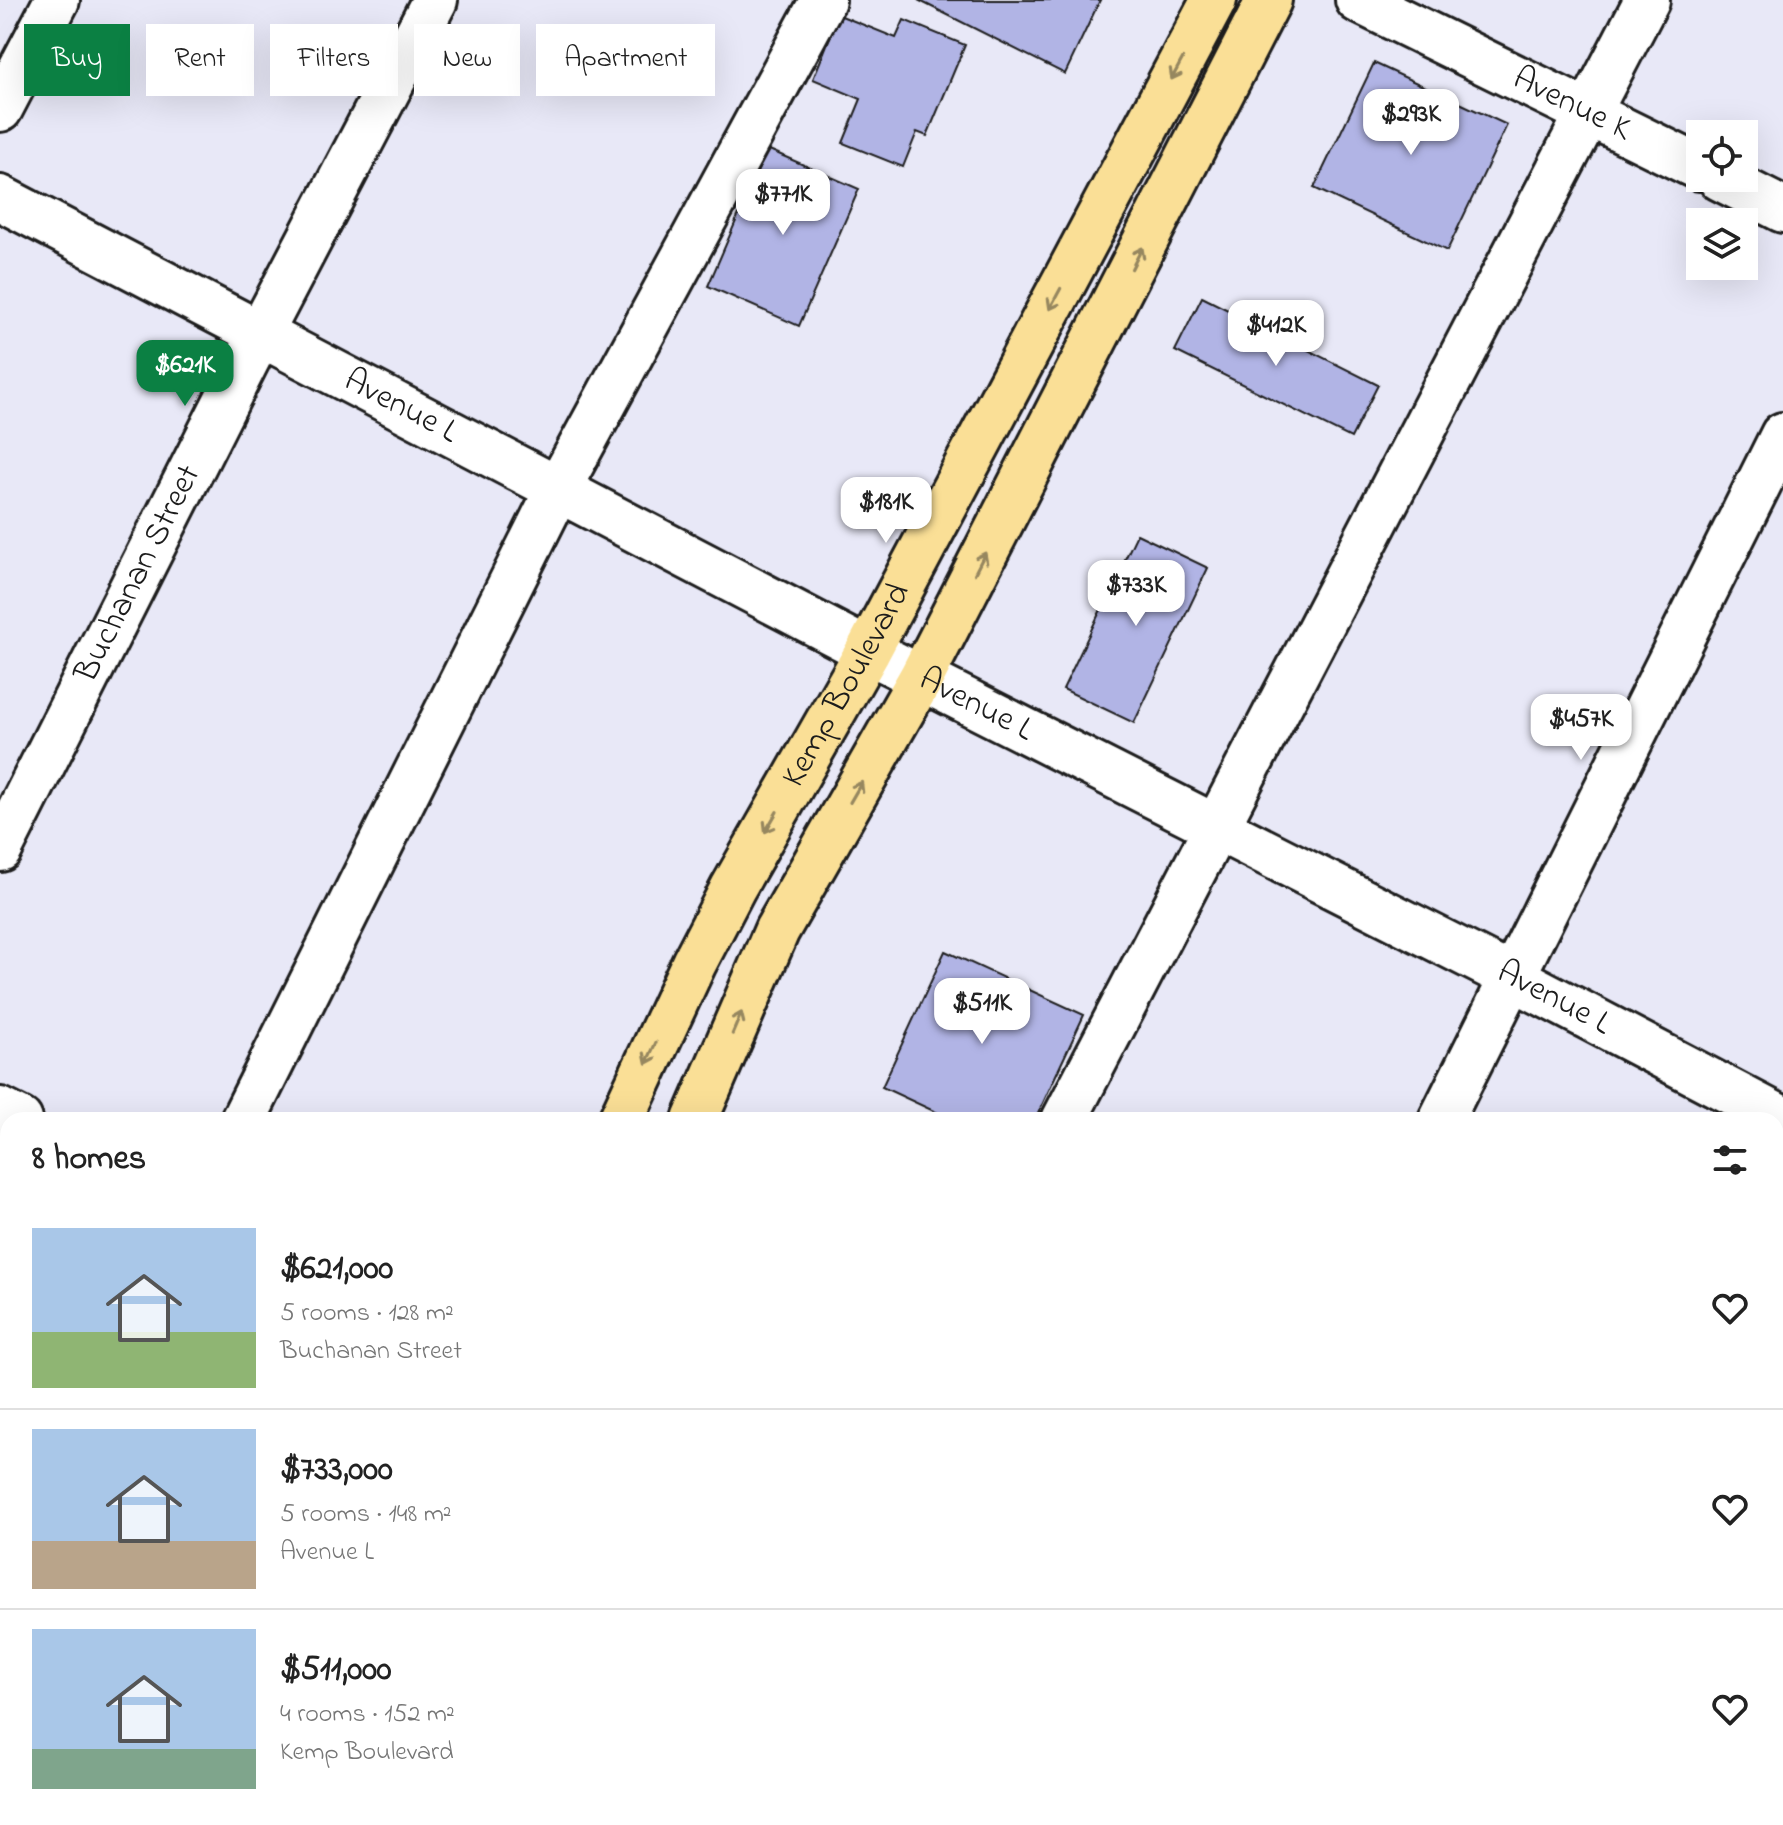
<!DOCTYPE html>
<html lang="en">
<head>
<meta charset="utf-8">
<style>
  body { margin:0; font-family:"Indie Flower",sans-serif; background:#f6f6f6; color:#222; height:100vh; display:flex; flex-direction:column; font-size:30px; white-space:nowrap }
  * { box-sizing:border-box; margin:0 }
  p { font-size:26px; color:#767676 }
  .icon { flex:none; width:44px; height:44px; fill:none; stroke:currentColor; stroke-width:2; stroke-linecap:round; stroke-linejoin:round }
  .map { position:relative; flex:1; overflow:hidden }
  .sheet { position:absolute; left:0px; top:1112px; width:1784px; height:714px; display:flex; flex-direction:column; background:#fff; border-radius:24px 24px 0 0; box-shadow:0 8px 32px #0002 }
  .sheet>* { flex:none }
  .hud { position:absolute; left:24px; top:24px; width:800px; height:72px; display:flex; gap:16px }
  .fabs { position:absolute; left:1686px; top:120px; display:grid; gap:16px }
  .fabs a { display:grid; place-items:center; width:72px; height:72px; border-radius:0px; background:#fff; box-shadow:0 8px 32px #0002; font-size:40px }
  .price { position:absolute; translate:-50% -68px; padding:0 18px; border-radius:16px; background:#fff; color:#222; font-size:26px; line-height:52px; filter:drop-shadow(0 2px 4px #0008) }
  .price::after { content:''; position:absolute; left:50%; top:48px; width:24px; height:18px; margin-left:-12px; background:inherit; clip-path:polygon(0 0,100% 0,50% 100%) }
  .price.current { background:#0b8043; color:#fff }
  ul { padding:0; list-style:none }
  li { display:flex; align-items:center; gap:24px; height:200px; padding:0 32px }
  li+li { border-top:2px solid #e0e0e0 }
  li span { display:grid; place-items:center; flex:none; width:224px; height:160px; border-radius:0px; color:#555 }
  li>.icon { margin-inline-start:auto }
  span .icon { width:96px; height:96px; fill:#fffc; stroke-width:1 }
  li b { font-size:34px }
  h2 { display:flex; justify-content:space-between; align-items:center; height:96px; padding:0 32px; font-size:34px }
  .tag { padding:0 28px; border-radius:0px; background:#fff; box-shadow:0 8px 32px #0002; font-size:28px; line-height:72px }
  .tag.current { background:#0b8043; color:#fff }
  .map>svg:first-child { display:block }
  .building { fill:#b1b4e5; stroke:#1c1c1c; stroke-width:2 }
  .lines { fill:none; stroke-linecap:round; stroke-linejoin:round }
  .minor-casing { stroke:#1c1c1c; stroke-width:50 }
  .major-casing { stroke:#1c1c1c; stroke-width:50 }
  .minor { stroke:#fff; stroke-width:44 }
  .major { stroke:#fadf96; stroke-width:44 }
  .oneway { stroke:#96875f }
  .labels { text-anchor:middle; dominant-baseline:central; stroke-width:6; stroke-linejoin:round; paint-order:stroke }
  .street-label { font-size:34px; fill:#1c1c1c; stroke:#fff }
</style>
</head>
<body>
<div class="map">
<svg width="1783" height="1825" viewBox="0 0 1783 1825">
  <rect width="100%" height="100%" fill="#e8e8f7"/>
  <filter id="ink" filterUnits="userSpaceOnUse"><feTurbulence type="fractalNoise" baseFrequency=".0125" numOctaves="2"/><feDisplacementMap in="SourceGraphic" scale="16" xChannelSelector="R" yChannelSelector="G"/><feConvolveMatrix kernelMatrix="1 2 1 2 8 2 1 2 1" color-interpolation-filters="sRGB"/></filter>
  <g filter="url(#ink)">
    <path class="building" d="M918,0H1100L1065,74Z
      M839,15L896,38L904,20L965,45L927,136L917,132L903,167L843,143L861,99L813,79Z
      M1374,63L1507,125L1447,251L1314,188Z
      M767,149L859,189L799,326L708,286Z
      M1202,297L1378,385L1351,438L1175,351Z
      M1137,534L1208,568L1134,723L1063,689Z
      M945,951L1084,1015L1035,1120H953L882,1087Z
      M1776,1581L1783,1585V1651L1776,1647Z
      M1776,1686L1783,1689V1710L1776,1724Z
      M696,1818H730L729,1825H696Z
      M1691,1818H1742L1738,1825H1706Z"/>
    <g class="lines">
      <g class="minor-casing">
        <g id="minor">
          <path id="s1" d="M1358,0L1700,168"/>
          <path d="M0,109L57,0"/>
          <path d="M1720,178L1783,210"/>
          <path id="s2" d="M0,198L868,651L1512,977L1783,1119"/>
          <path id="s3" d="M0,849L260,334L435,0"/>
          <path d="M0,1110L20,1120"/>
          <path d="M243,1120L558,489L823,0"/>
          <path d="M1064,1120L1647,0"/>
          <path d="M1441,1120L1783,435"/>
          <path d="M1776,1215L1783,1201"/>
          <path d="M1364,1818L1377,1825"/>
          <path d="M54,1825L55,1818"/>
          <path d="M803,1825L804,1818"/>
          <path d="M1134,1825L1135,1818"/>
          <path d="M1472,1825L1475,1818"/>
        </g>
      </g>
      <g class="major-casing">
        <g id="major">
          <path id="s4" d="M621,1120L694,963L733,888L868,651L1214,0"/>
          <path d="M695,1120L777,930L921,678L1269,0"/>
          <path d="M403,1825L404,1818"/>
          <path d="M462,1825L464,1818"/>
        </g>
      </g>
      <use href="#minor" class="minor"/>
      <use href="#major" class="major"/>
    </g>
    <defs><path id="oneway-shaft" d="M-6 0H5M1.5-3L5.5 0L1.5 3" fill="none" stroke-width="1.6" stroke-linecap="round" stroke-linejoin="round" transform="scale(2)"/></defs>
    <g class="oneway">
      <use href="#oneway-shaft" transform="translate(1177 69) rotate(118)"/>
      <use href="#oneway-shaft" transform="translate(1137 258) rotate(-63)"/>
      <use href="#oneway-shaft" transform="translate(1055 299) rotate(118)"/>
      <use href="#oneway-shaft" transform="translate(980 563) rotate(-63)"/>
      <use href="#oneway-shaft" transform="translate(856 792) rotate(-60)"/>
      <use href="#oneway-shaft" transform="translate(771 822) rotate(120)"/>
      <use href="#oneway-shaft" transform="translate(737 1023) rotate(-67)"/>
      <use href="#oneway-shaft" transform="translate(651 1053) rotate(115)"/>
    </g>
  </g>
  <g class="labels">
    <g class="street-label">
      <text stroke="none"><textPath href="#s1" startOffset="238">Avenue K</textPath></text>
      <text stroke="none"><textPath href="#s2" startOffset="452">Avenue L</textPath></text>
      <text stroke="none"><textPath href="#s3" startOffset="308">Buchanan Street</textPath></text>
      <text stroke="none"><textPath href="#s4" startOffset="490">Kemp Boulevard</textPath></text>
      <text stroke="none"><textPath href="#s2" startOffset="1100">Avenue L</textPath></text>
      <text stroke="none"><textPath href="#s2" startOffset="1748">Avenue L</textPath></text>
    </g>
  </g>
</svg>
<div class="fabs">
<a><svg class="icon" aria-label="locate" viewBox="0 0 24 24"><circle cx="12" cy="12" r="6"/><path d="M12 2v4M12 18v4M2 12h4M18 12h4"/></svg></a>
<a><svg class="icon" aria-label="layers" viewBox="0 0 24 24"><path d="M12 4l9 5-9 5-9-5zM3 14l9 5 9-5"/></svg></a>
</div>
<b class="price" style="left:1411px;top:157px">$293K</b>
<b class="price" style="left:783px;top:237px">$771K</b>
<b class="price" style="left:1276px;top:368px">$412K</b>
<b class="price current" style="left:185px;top:408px">$621K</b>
<b class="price" style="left:886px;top:545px">$181K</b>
<b class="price" style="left:1136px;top:628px">$733K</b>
<b class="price" style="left:1581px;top:762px">$457K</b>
<b class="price" style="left:982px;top:1046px">$511K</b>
<div class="hud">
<a class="tag current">Buy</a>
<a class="tag">Rent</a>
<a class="tag">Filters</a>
<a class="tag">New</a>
<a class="tag">Apartment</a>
</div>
<section class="sheet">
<h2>8 homes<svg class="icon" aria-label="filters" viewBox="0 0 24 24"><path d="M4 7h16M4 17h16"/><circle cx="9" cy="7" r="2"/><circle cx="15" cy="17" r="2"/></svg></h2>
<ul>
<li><span style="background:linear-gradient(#a9c7e8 65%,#8fb573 0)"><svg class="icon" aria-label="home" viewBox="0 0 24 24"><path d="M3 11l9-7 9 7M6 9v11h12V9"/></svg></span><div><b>$621,000</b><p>5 rooms · 128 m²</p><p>Buchanan Street</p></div><svg class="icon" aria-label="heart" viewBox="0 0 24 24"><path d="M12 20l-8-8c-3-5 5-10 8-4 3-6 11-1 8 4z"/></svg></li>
<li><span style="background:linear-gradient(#a9c7e8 70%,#b9a48a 0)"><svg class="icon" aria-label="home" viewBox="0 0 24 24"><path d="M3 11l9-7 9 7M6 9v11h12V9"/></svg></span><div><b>$733,000</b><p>5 rooms · 148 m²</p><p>Avenue L</p></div><svg class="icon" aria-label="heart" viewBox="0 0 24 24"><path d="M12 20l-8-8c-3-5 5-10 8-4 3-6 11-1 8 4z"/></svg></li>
<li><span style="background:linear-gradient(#a9c7e8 75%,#7fa58c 0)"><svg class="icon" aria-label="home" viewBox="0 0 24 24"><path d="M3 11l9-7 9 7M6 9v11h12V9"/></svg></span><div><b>$511,000</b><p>4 rooms · 152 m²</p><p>Kemp Boulevard</p></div><svg class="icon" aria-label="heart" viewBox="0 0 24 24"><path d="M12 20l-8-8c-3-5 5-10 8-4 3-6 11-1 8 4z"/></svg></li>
</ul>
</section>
</div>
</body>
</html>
